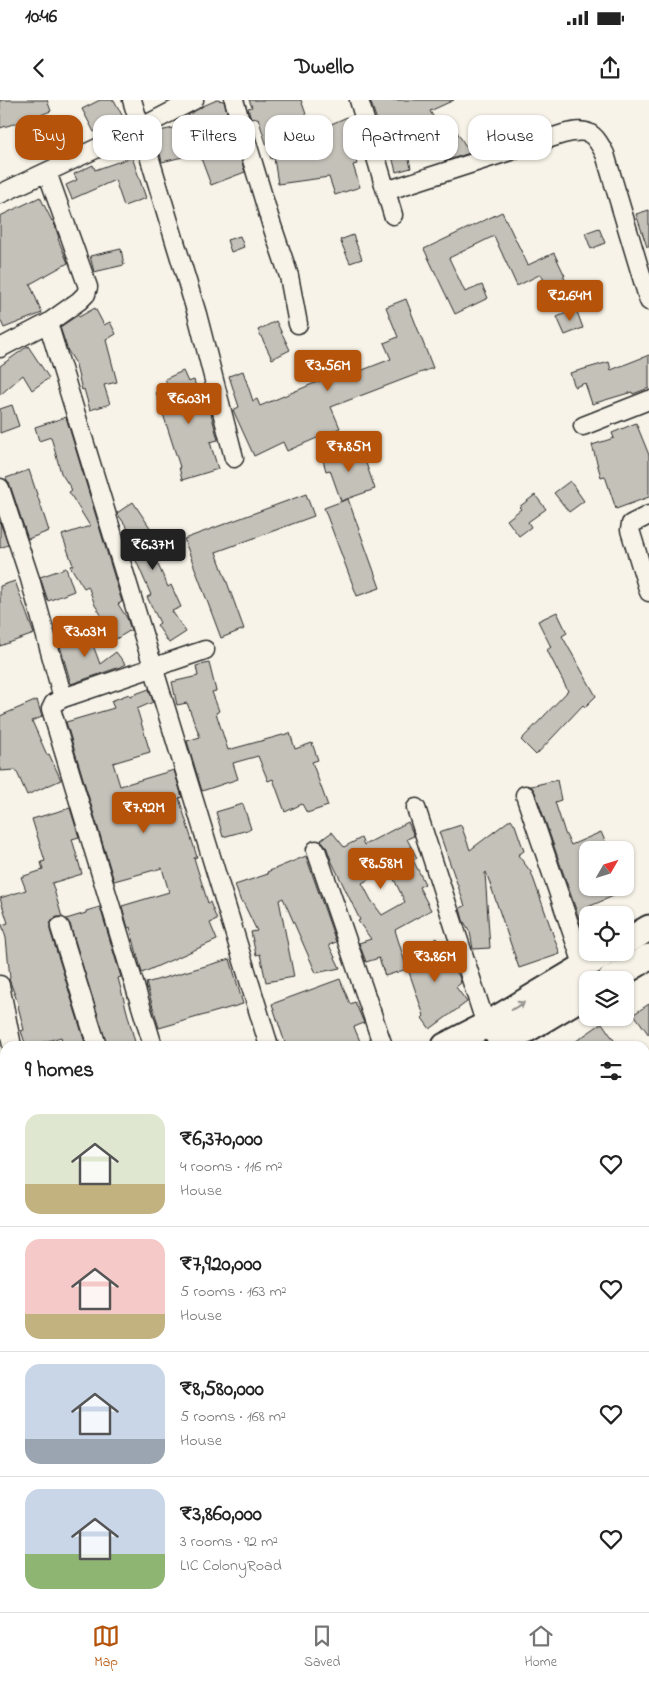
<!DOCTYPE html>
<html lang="en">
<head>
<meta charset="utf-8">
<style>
  body { margin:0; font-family:"Indie Flower",sans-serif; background:#f2f2f2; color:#222; height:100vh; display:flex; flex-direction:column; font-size:19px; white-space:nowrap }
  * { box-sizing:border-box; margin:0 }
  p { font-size:16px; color:#767676 }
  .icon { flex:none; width:28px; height:28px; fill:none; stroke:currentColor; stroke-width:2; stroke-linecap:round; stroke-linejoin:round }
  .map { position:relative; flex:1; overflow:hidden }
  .side { position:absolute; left:0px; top:941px; width:650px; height:571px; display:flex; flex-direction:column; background:#fff; border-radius:15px 15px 0 0; box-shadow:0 1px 4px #0004 }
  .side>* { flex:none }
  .hud { position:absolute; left:15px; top:15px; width:620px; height:45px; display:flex; gap:10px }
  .needle { width:32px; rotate:51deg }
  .controls { position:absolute; left:579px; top:741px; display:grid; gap:10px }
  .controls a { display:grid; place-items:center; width:55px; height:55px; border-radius:10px; background:#fff; box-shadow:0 1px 4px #0004; font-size:25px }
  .price { position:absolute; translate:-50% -42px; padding:0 11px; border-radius:5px; background:#b45309; color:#fff; font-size:16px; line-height:32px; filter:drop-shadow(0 1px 2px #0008) }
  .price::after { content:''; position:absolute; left:50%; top:30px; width:15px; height:11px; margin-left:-8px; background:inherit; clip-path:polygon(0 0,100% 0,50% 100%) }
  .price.selected { background:#222; color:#fff }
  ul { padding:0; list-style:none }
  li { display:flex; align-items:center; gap:15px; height:125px; padding:0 25px }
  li+li { border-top:1px solid #e0e0e0 }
  li span { display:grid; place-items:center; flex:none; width:140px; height:100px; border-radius:15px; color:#555 }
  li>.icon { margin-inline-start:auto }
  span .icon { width:60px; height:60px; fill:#fffc; stroke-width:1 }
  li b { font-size:21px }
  h2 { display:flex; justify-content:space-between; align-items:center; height:60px; padding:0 25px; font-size:21px }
  .chip { padding:0 18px; border-radius:15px; background:#fff; box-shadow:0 1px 4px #0004; font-size:18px; line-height:45px }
  .chip.selected { background:#b45309; color:#fff }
  .status { display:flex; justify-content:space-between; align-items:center; height:35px; padding:0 25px; background:#fff; direction:ltr }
  .status svg { height:14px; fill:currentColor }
  header { display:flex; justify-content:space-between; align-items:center; height:65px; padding:0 25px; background:#fff; font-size:22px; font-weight:700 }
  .tabs { display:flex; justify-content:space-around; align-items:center; height:70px; border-top:1px solid #e0e0e0; background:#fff; font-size:14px; color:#767676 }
  .tabs a { display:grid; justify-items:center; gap:2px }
  .tabs .selected { color:#b45309 }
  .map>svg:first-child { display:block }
  .building { fill:#c4c1b9; stroke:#2b2b2b; fill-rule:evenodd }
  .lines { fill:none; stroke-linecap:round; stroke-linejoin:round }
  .minor-casing { stroke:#2b2b2b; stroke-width:21 }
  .tertiary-casing { stroke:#2b2b2b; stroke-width:26 }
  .secondary-casing { stroke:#2b2b2b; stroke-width:29 }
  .minor { stroke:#f7f3e8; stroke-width:18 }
  .tertiary { stroke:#f7f3e8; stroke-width:22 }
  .secondary { stroke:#f7f3e8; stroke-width:25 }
  .oneway { stroke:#918f8a }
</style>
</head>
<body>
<div class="status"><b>10:46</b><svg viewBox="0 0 49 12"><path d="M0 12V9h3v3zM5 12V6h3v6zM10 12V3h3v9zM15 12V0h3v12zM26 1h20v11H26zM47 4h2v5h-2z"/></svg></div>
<header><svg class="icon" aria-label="back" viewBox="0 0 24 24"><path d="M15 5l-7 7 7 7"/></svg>Dwello<svg class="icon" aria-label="share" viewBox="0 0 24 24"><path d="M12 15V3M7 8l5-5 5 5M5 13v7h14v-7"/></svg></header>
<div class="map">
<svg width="649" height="1512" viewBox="0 0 649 1512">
  <rect width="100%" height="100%" fill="#f7f3e8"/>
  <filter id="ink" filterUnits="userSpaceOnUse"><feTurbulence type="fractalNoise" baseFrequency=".02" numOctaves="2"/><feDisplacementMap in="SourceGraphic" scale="10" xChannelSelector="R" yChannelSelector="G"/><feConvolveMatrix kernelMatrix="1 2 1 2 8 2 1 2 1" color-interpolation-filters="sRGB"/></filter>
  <g filter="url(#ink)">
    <path class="building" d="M0,0H47L51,11L30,19L0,28Z
      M100,0H114L123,17L94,32L82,9Z
      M217,0L224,1L231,27L230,28L245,72L211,85L199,53L162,62L155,32L192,24L188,15L203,6Z
      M249,0H301L307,17L286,25L296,57L330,52L320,29L347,17L355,34L349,36L357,64L353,65L360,87L335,95L329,77L278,84L274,58L271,59L258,18L251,19L248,8L252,7Z
      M370,0H454L430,11L443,34L454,27L470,53L448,60L424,23L403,34L411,68L396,72L388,40L384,41Z
      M132,57L146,98L124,106L115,80L72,99L66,85L77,80L74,74L93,65L95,70Z
      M40,97L52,121L53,120L59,138L58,139L68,163L30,184L42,213L4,228L0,219V116Z
      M649,110V147H647L636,114Z
      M502,112L528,165L554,153L565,176H563L569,186L558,193L552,182L546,185L541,174L517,186L494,136L449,158L465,192L482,185L488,198L455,214L424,149Z
      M599,128L605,143L591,149L585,133Z
      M353,135L362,159L350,163L340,140Z
      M240,136L244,147L231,152L227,140Z
      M121,149L124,165L94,172L90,156Z
      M406,199L433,268L331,307L340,328L287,351L283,342L254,356L233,310L239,307L229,276L243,271L253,301L257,299L260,306L336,274L335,268L352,263L355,273L391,259L384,243L398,237L386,207Z
      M95,208L104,225L110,222L116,234L106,240L117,282L104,285L110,304L90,310L84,289L82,290L75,262L68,251L60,227L78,215L79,217Z
      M576,209L583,228L565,235L557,217Z
      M276,221L290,250L272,259L258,230Z
      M28,246L49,278L32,290L23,275L0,295V266Z
      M649,255V288L633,294L632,292L592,304L585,283L575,287L570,273L609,262L611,270Z
      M183,271L188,282L194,280L197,290L204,287L218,340L210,342L218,369L182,380L179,367H180L156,292L169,288L165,279Z
      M12,305L19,326L0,333V309Z
      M66,317L122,502L118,504L127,518L131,530L116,539L95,505L88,486L84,488L70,466L73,465L62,435L90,426L69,392L72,390L61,373L51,337L39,341L35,327Z
      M636,323L649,355V397L616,409L605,376L601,377L592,345L614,338L612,333Z
      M360,346L375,389L341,401L330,370L326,371L322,357Z
      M29,370L49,431L28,439L10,385L6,378Z
      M570,381L584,401L569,412L554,393Z
      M306,394L314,416L216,452L244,529L221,538L184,439Z
      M535,395L546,409L528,422L531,427L519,436L507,420L521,409L519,407Z
      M348,399L380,488L357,496L324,408Z
      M133,402L153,432L159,429L169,453L155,458L168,487L171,485L181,507L172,511L186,532L169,543L157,525L160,523L147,497L151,495L128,442L135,439L117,413Z
      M0,422L8,445L0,448Z
      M66,468L74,491L48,501L40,477Z
      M15,481L34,534L0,546V486Z
      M557,512L567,533L562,536L596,596L585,607L583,605L536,655L521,640L568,591L547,550L551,547L538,521Z
      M87,529L100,564L116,552L125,564L120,567L71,584L58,539Z
      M209,563L216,591L212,592L219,611L216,613L228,650L290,633L295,649L312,643L318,660L312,662L328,706L307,713L302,704L285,712L273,679L268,681L258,656L233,663L238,679L202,691L187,641L200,637L187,603L177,605L172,582L198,576L196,566Z
      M149,589L153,602L137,609L150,652L113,663L120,686L174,670L182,697L179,698L197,757L194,758L208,803L210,802L217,820L210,823L217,840L142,873L130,827L128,828L122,806L169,792L162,768L114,781L66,622L114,608L111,601L129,594L130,596Z
      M37,600L42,617L32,621L47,655L49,654L61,680L27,695L16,670L0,671V616Z
      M557,680L561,700L555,702L565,733L571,745L601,732L609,750H588V788H632L588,807V837L583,827H582L535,692L531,686Z
      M243,704L251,729L223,737L216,712Z
      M70,708L79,737L72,739L82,774L52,783L62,817H57L53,819L50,824V830L86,946H64L61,937L31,946H26L21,931L24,930L18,906H19L9,879L10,878L6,838L2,825L8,823L0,798L26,790L21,777L43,770L41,762L45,761L32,719Z
      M511,719L515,725L524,751L518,755L531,772L560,854L519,868L486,772L485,773L490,848L473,849L470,832L463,820L460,808L465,806L439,732L461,725L470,750Z
      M408,722L414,736L407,739L417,758L413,760L425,784L419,787L431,810L395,830L407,869L385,876L379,858L366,862L359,843L371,839L358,821L360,820L331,760L326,746L321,740L332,732L344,747L361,738L364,745ZM389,769L405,802L382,815L371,800L362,783Z
      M306,756L336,842L329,845L340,868L316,873L283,798L279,800L294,877L266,882L260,854L256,855L251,832L257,831L243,802H241L235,785L268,774L267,772Z
      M100,807L121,877L118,878L136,946H107L70,824L66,819L86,813V811Z
      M436,838L452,856L447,860L459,876L461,883L456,887L467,902L430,929L422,918L424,916L406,863Z
      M230,859L243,904L159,928L146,883Z
      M340,879L350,904L355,902L364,923L354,927L362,946H286L272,904Z
      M649,904V935L634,914Z
      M602,923L618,946H569Z"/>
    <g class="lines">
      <g class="minor-casing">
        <path id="minor" d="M132,0L197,214L234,358
          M234,0L271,123L289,176L298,224
          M359,0L393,115
          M386,91L563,34C588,28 593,31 605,54L649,201
          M0,94L140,28L194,0
          M48,223L269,946
          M0,248L48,223L79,201L86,194L88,187L47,72
          M583,326L649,300
          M0,388L30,479L63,598
          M649,415L631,424L630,430L649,492
          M525,695L584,867
          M416,708L486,925L491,933
          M316,750L383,946
          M60,827L97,946
          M0,885L12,946
          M153,946L51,609L54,603L63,598L205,550
          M645,1000L649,998
          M0,1061L5,1058
          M645,1092L649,1096
          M0,1163L5,1161
          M645,1226L649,1229
          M0,1358L5,1355
          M0,1407L5,1416
          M645,1499L649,1503
          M46,1508L48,1512
          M416,1508L420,1512
          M513,1508L517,1512
          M444,1512L449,1508"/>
      </g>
      <g class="tertiary-casing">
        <path id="tertiary" d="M645,1278L649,1285
          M645,1427L649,1423
          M562,1512L566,1508"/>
      </g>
      <g class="secondary-casing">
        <path id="secondary" d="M625,842L649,828
          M610,880L649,857
          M445,946L486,925L608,852
          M499,946L588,893
          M0,1204L5,1201
          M0,1227L5,1224"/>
      </g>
      <use href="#minor" class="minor"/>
      <use href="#tertiary" class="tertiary"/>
      <use href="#secondary" class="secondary"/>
    </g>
    <defs><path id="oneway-shaft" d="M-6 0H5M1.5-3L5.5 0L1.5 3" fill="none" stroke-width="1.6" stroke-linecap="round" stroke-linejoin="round" transform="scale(1.25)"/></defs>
    <use class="oneway" href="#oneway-shaft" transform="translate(518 906) rotate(-31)"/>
  </g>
</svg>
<div class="controls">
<a><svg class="needle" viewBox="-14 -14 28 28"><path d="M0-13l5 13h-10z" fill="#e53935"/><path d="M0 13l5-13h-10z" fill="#767676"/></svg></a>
<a><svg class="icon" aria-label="locate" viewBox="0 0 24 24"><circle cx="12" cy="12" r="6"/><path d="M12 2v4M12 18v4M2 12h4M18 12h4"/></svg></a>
<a><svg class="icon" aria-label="layers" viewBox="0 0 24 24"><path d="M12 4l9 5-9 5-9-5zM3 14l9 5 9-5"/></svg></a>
</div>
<b class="price" style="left:570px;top:222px">₹2.64M</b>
<b class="price" style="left:328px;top:292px">₹3.56M</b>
<b class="price" style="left:189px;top:325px">₹6.03M</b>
<b class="price" style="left:349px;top:373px">₹7.85M</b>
<b class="price selected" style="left:153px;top:471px">₹6.37M</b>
<b class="price" style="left:85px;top:558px">₹3.03M</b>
<b class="price" style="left:144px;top:734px">₹7.92M</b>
<b class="price" style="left:381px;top:790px">₹8.58M</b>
<b class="price" style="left:435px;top:883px">₹3.86M</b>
<div class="hud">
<a class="chip selected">Buy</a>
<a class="chip">Rent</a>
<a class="chip">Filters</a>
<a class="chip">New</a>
<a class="chip">Apartment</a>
<a class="chip">House</a>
</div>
<section class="side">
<h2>9 homes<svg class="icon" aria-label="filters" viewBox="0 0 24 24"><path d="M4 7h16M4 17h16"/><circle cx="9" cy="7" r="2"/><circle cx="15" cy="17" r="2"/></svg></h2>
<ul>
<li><span style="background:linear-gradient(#dfe7d0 70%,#c2b280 0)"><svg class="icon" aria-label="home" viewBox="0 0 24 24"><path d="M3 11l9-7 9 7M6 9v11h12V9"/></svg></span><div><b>₹6,370,000</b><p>4 rooms · 116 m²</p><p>House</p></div><svg class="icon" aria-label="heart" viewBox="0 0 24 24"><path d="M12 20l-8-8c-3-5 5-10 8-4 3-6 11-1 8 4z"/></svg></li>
<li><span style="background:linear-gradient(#f6c9c9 75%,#c2b280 0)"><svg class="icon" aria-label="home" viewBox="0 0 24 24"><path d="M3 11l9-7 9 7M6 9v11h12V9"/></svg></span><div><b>₹7,920,000</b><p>5 rooms · 163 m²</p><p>House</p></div><svg class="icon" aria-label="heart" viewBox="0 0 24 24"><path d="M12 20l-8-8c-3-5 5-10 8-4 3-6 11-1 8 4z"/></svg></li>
<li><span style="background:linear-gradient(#c9d6e8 75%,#9aa5b1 0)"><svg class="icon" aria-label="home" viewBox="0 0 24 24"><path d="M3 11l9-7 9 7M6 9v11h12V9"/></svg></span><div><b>₹8,580,000</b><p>5 rooms · 168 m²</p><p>House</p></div><svg class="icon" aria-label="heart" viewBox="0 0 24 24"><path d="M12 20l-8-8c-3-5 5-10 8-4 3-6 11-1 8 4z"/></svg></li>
<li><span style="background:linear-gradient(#c9d6e8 65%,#8fb573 0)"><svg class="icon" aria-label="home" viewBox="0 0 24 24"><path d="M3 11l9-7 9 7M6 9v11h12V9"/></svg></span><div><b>₹3,860,000</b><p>3 rooms · 92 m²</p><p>LIC ColonyRoad</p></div><svg class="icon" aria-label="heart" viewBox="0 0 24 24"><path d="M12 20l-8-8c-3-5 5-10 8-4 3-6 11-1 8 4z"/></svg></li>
</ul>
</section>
</div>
<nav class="tabs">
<a class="selected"><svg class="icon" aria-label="map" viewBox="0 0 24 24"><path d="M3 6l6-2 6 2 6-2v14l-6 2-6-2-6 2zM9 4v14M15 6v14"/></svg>Map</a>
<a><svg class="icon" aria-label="saved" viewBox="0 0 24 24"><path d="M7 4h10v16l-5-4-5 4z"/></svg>Saved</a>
<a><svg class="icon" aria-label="home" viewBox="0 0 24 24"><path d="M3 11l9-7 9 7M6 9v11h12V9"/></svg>Home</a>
</nav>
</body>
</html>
